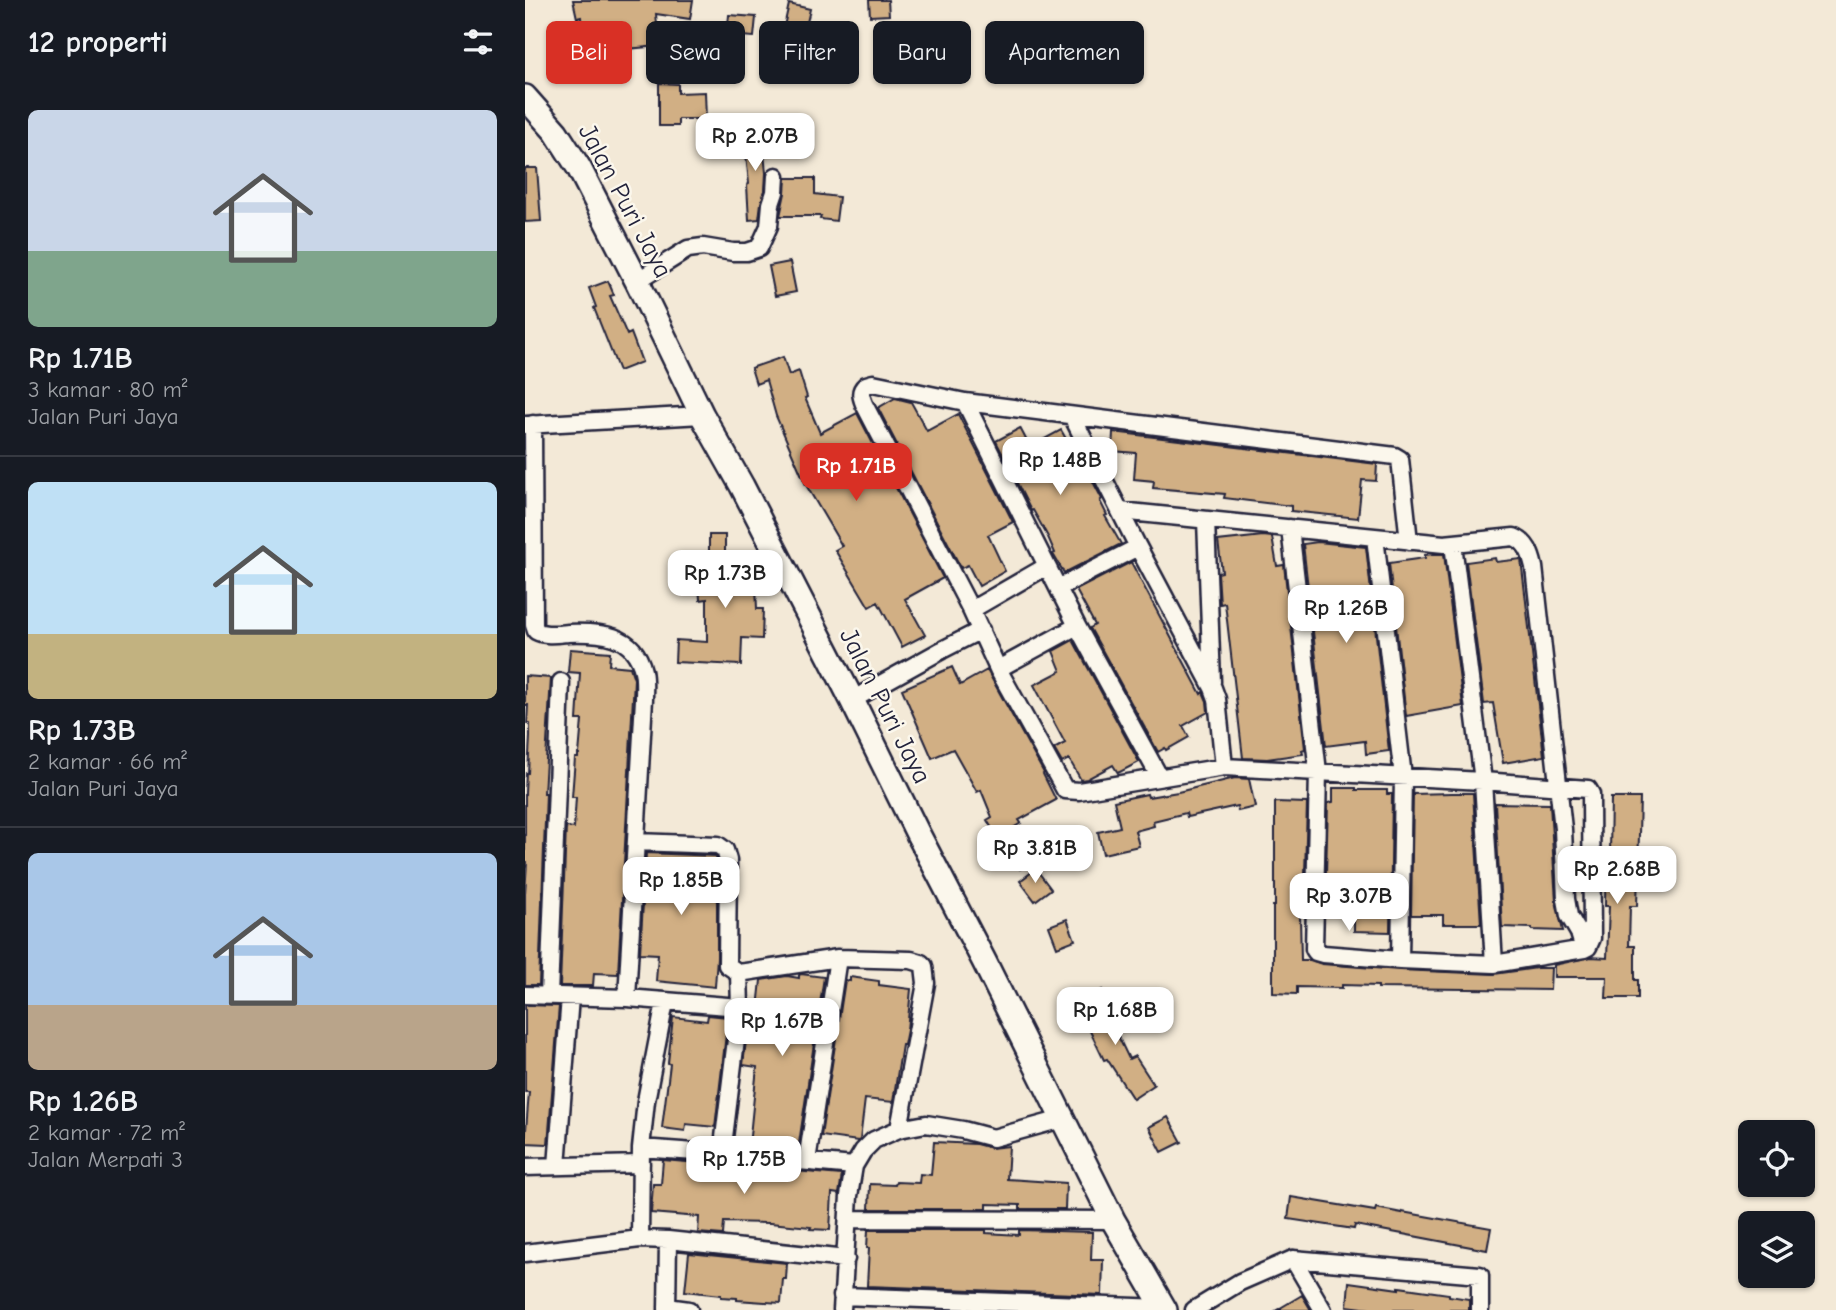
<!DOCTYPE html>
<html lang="id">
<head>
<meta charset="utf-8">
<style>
  body { margin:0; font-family:"Comic Neue",sans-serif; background:#242831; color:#f1f3f6; height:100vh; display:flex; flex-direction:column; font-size:26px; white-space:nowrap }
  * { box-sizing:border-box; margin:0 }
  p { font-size:23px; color:#9ea1a6 }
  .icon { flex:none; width:38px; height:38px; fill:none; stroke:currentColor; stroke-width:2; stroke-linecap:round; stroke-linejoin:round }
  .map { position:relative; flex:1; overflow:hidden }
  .drawer { display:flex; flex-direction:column; background:#171b24; width:525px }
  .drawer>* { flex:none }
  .guide { position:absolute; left:21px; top:21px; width:665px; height:63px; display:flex; gap:14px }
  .tools { position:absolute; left:1213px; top:1120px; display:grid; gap:14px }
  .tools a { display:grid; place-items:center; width:77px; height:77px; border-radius:10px; background:#171b24; box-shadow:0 2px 5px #0004; font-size:35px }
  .price { position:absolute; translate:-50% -60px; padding:0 16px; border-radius:14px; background:#fff; color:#222; font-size:23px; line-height:46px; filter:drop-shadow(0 2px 4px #0008) }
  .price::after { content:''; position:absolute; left:50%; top:42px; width:21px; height:16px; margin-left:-10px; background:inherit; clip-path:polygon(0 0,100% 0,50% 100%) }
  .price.current { background:#d93025; color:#fff }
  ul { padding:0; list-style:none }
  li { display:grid; align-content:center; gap:14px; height:371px; padding:0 28px }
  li+li { border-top:2px solid #363941 }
  li span { display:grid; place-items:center; height:217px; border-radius:10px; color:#555 }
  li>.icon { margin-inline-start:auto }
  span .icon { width:126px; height:126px; fill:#fffc; stroke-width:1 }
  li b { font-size:30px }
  h2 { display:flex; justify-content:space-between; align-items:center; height:84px; padding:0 28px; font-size:30px }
  .chip { padding:0 24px; border-radius:10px; background:#171b24; box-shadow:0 2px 5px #0004; font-size:24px; line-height:63px }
  .chip.current { background:#d93025; color:#fff }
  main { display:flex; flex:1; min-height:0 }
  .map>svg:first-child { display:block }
  .building { fill:#d1af84; stroke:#22223b; stroke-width:2 }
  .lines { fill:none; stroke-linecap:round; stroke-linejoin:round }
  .street-casing { stroke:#22223b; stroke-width:21 }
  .secondary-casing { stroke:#22223b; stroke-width:28 }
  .street { stroke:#fbf7ec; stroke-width:16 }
  .secondary { stroke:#fbf7ec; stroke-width:23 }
  .labels { text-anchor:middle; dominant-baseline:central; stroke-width:5; stroke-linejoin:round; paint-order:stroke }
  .street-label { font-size:26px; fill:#22223b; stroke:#fbf7ec }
</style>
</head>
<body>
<main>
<section class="drawer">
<h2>12 properti<svg class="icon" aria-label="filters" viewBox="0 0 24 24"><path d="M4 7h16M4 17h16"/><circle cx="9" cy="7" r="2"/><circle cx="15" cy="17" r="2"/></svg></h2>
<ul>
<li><span style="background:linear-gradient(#c9d6e8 65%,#7fa58c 0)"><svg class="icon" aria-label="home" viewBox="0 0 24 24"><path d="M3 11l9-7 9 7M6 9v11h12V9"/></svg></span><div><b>Rp 1.71B</b><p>3 kamar · 80 m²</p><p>Jalan Puri Jaya</p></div></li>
<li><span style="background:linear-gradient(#bfe0f5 70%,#c2b280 0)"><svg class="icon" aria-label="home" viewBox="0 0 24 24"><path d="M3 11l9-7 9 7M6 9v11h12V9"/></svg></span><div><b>Rp 1.73B</b><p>2 kamar · 66 m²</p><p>Jalan Puri Jaya</p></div></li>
<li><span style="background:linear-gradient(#a9c7e8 70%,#b9a48a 0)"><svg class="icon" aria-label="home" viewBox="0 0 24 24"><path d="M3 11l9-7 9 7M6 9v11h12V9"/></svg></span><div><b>Rp 1.26B</b><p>2 kamar · 72 m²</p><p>Jalan Merpati 3</p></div></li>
</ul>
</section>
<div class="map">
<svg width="1311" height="1310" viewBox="0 0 1311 1310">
  <rect width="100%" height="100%" fill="#f3e9d7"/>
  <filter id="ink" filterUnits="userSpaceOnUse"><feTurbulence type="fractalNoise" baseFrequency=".0143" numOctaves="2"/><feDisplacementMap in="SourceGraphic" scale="14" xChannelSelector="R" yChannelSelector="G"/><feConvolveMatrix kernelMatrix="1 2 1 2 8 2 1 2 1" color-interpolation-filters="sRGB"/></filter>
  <g filter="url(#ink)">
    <path class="building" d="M48,0H168L165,19L131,14L134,46L102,49L103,59L83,61L81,32L58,34L56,17L52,18Z
      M344,0H363L364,15L345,16Z
      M264,4L285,9L279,36L258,31Z
      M204,15L231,17L229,37L202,35Z
      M134,83L153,84V93L180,92L181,119H153V126H134Z
      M237,132L241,173L240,190L236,203L234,219L224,220L222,185L224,184L219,134Z
      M0,168H12L16,221L0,222Z
      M261,178H290V194L314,197L311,221L295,219L296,216H255L260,193Z
      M265,262L271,292L250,296L244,266Z
      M83,281L89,295L85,296L102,335L106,333L117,362L94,371L69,308L71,307L64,288Z
      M258,357L264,375L274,371L282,397L280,398L295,433L332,413L418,578L380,599L400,635L377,647L353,602L344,607L310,550L317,546L281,485L251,416L241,380L231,384L226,368Z
      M370,398L386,402L402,431L433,414L488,522L463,535L480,571L454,586L443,565L436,568L353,408Z
      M495,428L505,447L536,430L552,458L555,457L562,470L577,499L575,501L582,515L580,516L596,544L539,573L528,554L530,553L523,537L508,510L506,511L471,441Z
      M588,432L852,464L851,481L837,480L833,518L766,511V506L699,498L700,494L628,488L629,481L609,479L611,453L587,451Z
      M184,535H200V565L230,563L232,609H238L237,639L217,638L216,665L150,662L151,640L182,642V599L175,600L173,567L184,566Z
      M738,536L747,537L752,566L759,565L780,749L777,750L778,754L742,759L718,758L700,603L695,604L693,573L697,572L693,541Z
      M793,542L841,547L864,751L841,754L840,741L801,746L778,544Z
      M909,554H919L938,706L881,716L864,563L900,558V555Z
      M970,558L971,562L996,559L1019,756L978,763L968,703L959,704L941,562Z
      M606,562L676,694L678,692L682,701L683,712L658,726L664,737L641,750L640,748L633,752L565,628L570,625L551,590Z
      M548,640L614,762L593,773L588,765L562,779L556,780L544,759L537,763L529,749L540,743L509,685L536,671L528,651Z
      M45,649L85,652L84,665L105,667L109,679L93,974L69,973L68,986H35L41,827L49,828L51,797H47L50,758H53V754H54L57,720H52L55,673L43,672Z
      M427,667L435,685L462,670L519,773L518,774L531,800L494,820L496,823L488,828L509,861L495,869L475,836L472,837L462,820L467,817L456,790L452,792L428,749L407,758L377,689Z
      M0,676L26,678L19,793H21L14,985H0V894L2,862H0V792L1,773H3L5,737V723H2L3,705H0Z
      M710,778L724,779L730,807L713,811L712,806L662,817L661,813L628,821L629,826L610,831L614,846L578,854L573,832L595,827L589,801L622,794L623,797L653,792Z
      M808,788H831V790H862V794H867L865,932L829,931V909H800L803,803L808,802Z
      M927,793H948L956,924H918V915H886L888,794Z
      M1086,798H1115L1112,906H1105L1104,946H1110V980H1113V998H1081L1082,977H1029V965L1066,957L1082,958L1084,906H1080L1081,853H1085Z
      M750,802L782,803L779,909H777V916H775L776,960H785L797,964L874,970L969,974L1012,968H1026L1025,990L853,988V986L817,985V988L772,987V994L748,993V906H750Z
      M970,803L1025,804L1031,901L1038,931L1007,930V928L977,927Z
      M121,853L191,856L192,861V957L190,987L131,981L133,954L115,953Z
      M511,869L526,889L510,901L495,881Z
      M542,919L550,940L532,947L524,926Z
      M276,974L299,977L273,1150L224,1146L232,1067L218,1065L224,1017L232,1018L236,980L262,976L274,978V975Z
      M325,977L354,981V985L386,989L382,1030L379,1045H377L368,1102L340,1099L335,1140L333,1141L296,1136L320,980L325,981Z
      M577,990L588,1009L582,1013L604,1059L610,1056L629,1085L608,1099L582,1059L579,1060L563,1027L570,1024L557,1003Z
      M0,1005L34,1006L23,1144L0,1143L4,1092H0Z
      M183,1015L203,1017L190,1127L161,1124L160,1131L137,1128L145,1064L143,1063L148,1017L182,1021Z
      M643,1117L657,1142L637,1152L624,1127Z
      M409,1142L451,1144L466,1148L484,1146L482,1179L541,1183L540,1209H495V1205L462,1204V1209H344L345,1184L370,1185L371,1182L394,1183L395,1174L406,1175Z
      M138,1160L317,1175L314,1194L307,1193L305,1230L285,1229L286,1227L245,1223L199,1222L198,1235L173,1233L174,1217L126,1213L128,1184H136Z
      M766,1197L850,1211L851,1208L877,1213V1212L966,1228L962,1250L830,1225L829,1229L763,1219Z
      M343,1230H461V1233L494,1235V1230L567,1232L566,1260H578L577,1295L342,1286L344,1248H342Z
      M164,1253L262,1263L261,1279H258L256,1303L212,1300V1298L196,1297V1295L160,1291Z
      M824,1282L874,1289V1287L924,1294V1296L944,1299V1310H853L822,1306Z
      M777,1295L786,1310H752Z"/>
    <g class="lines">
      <g class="street-casing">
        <path id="street" d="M112,281L163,249L178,247L208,252H222L234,248L244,226L246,204L250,192L251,176
          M440,402L552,626L634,776
          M547,416L613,547L688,688L692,699L699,767
          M8,424L9,625L11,631C20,636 32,634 43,633C75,632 109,633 118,671C120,680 119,690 119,699L102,998
          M0,425L177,415
          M595,511L919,544L989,537C1002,542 1006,554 1009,567L1038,829L1041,899L1044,916L1054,933L1059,949
          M681,520L687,682
          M765,528L793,772L789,949L791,952L798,954L875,960L969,964L1059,949L1063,947L1067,938L1066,794L1063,789L958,781H957L699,767L554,791L540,790L473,669L446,610L339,404C336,396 334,391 341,385L348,383L440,402L870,456L875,459L884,541
          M850,537L878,777L875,960
          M928,544L958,781L969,964
          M533,588L613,547
          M446,610L522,566
          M473,669L552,626
          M327,700L417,650L456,630
          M111,842L193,845L200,850L203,860L202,965L214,973L313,958L386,960L396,963L399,966L401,983L374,1129
          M0,995L102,998L215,1007
          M24,996L36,682
          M116,1148L197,1154L329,1166
          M197,1154L215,1007L214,973
          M282,1161L313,958
          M32,1166L45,997
          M0,1167L116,1164
          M323,1219L588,1220
          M115,1239L116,1148L121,1101L140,1002
          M0,1253L115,1239L143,1240L321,1259
          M768,1259L798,1310
          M317,1296L638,1308
          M142,1307L164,1310
          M142,1310L143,1240
          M317,1310L324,1196L329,1166L338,1151L349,1140L374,1129L401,1124L438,1130L468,1138L537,1119
          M669,1310L715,1282L768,1259L955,1275V1310"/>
      </g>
      <g class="secondary-casing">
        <path id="secondary" d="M0,97L31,132L54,168L112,281L177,415L217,486L327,700L392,832L459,961L588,1220L640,1310"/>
      </g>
      <use href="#street" class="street"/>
      <use href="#secondary" class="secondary"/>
    </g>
  </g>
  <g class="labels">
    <g class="street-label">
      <text transform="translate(100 201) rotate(62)">Jalan Puri Jaya</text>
      <text transform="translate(360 706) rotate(63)">Jalan Puri Jaya</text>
    </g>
  </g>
</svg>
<div class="tools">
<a><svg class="icon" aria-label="locate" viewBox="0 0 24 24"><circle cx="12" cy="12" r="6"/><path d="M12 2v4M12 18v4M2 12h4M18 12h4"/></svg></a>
<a><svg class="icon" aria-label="layers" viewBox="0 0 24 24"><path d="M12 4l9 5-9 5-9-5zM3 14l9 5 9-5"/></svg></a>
</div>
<b class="price" style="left:230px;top:173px">Rp 2.07B</b>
<b class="price" style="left:535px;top:497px">Rp 1.48B</b>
<b class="price current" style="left:331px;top:503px">Rp 1.71B</b>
<b class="price" style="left:200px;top:610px">Rp 1.73B</b>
<b class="price" style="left:821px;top:645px">Rp 1.26B</b>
<b class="price" style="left:510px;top:885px">Rp 3.81B</b>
<b class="price" style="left:1092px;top:906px">Rp 2.68B</b>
<b class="price" style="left:156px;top:917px">Rp 1.85B</b>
<b class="price" style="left:824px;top:933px">Rp 3.07B</b>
<b class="price" style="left:590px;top:1047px">Rp 1.68B</b>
<b class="price" style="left:257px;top:1058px">Rp 1.67B</b>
<b class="price" style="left:219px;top:1196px">Rp 1.75B</b>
<div class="guide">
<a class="chip current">Beli</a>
<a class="chip">Sewa</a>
<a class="chip">Filter</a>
<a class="chip">Baru</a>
<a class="chip">Apartemen</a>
</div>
</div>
</main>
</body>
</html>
